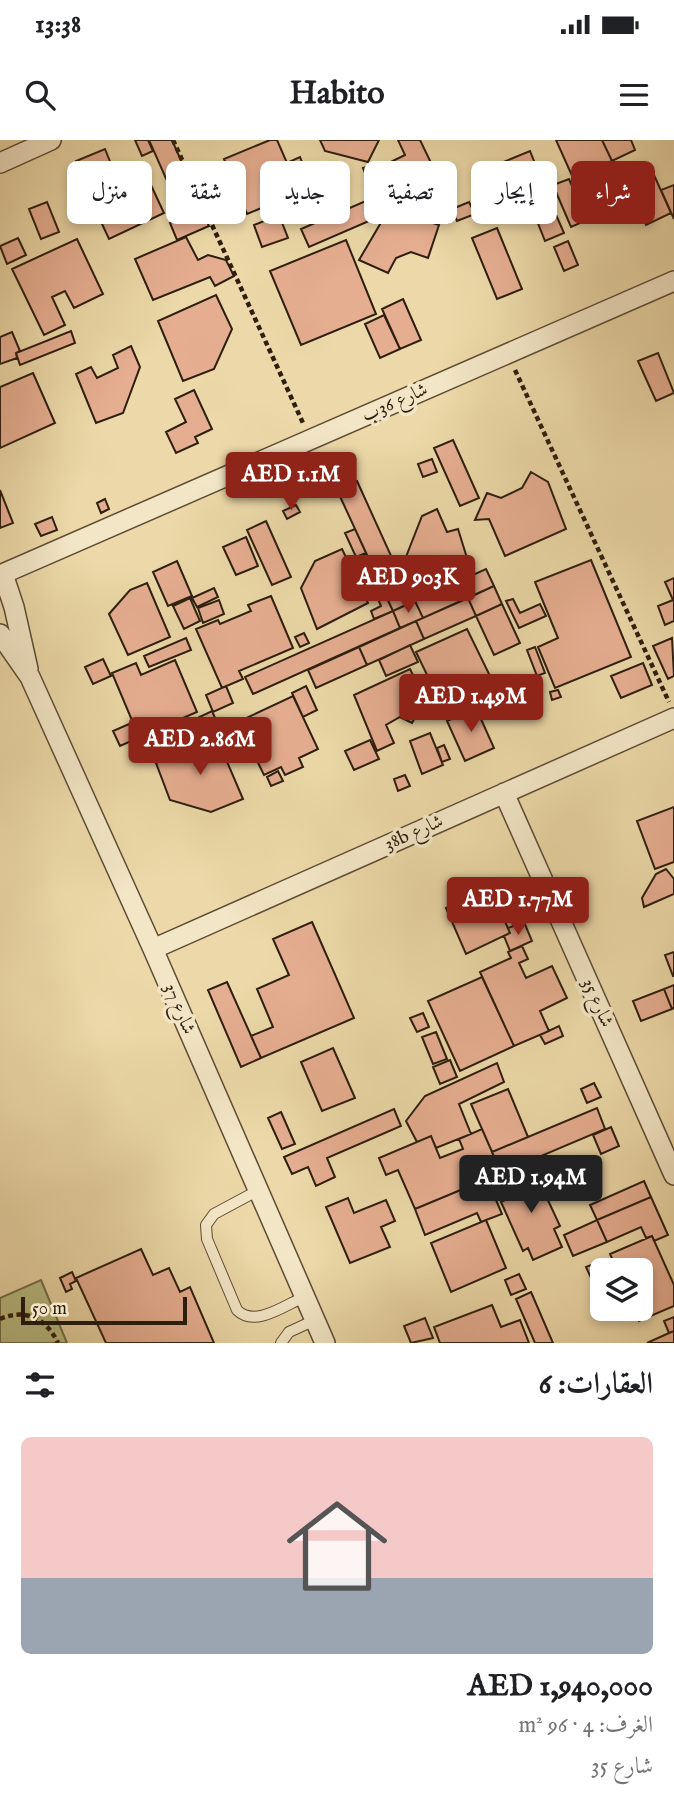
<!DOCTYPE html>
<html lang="ar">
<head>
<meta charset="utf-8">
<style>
  body { margin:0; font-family:"IM FELL English",Amiri,serif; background:#f2f2f2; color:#202124; direction:rtl; height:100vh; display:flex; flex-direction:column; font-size:26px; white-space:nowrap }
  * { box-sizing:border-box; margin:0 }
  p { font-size:23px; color:#757577 }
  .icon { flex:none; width:38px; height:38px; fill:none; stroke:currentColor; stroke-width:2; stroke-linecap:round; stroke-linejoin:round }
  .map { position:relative; height:1203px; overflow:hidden; direction:ltr }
  .details { display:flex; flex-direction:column; background:#fff; flex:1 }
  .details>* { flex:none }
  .banner { position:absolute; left:21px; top:21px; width:634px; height:63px; direction:rtl; display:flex; gap:14px }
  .fabs { position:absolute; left:590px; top:1118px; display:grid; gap:14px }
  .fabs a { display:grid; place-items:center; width:63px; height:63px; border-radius:10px; background:#fff; box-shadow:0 4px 10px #0003; font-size:35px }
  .scale { position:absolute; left:21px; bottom:18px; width:166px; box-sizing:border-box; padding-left:7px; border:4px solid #2d1e0e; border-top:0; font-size:19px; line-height:24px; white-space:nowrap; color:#2d1e0e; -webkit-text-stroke:5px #f3e6c6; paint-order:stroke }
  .price { position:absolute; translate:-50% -60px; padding:0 16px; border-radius:7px; background:#8f2418; color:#fff; font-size:23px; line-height:46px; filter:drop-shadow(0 2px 4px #0008) }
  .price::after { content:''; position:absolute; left:50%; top:42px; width:21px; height:16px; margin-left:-10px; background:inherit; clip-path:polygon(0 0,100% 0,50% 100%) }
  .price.selected { background:#222; color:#fff }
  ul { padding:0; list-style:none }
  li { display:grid; align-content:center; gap:14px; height:371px; padding:0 21px }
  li+li { border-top:2px solid #e0e0e0 }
  li span { display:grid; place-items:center; height:217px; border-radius:10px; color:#555 }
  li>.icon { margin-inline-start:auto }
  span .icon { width:126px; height:126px; fill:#fffc; stroke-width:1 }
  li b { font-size:30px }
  h2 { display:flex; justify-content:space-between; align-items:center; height:84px; padding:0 21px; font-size:30px }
  .chip { padding:0 24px; border-radius:10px; background:#fff; box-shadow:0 4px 10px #0003; font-size:24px; line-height:63px }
  .chip.selected { background:#8f2418; color:#fff }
  .status { display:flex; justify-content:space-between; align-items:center; height:49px; padding:0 35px; background:#fff; direction:ltr }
  .status svg { height:19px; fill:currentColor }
  header { display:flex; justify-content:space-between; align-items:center; height:91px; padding:0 21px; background:#fff; font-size:32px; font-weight:700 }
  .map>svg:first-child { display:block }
  .green { fill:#babe85; stroke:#746e4a; stroke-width:2 }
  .building { fill:#e6ae91; stroke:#2d1e0e; stroke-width:2 }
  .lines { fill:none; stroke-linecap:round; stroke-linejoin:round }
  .lane-casing { stroke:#5d4c34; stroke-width:12 }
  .street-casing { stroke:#5d4c34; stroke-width:22 }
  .path { stroke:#2d1e0e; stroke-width:4.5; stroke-dasharray:5 3.5; stroke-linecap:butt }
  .lane { stroke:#f3e6c6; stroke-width:10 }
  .street { stroke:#f3e6c6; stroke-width:19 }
  .labels { text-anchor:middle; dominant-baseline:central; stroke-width:7; stroke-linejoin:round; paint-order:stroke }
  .street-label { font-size:19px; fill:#2d1e0e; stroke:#f3e6c6 }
</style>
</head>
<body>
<div class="status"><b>13:38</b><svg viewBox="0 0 49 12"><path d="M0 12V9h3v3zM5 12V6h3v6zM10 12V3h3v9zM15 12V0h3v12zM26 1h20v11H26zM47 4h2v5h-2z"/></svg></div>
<header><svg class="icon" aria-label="menu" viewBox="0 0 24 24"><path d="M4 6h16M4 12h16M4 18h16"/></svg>Habito<svg class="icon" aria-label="search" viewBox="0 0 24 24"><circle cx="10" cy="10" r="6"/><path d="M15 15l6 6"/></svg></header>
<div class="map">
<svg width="674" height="1203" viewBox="0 0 674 1203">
  <rect width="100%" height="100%" fill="#ecd8a8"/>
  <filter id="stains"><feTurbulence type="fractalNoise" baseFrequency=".00286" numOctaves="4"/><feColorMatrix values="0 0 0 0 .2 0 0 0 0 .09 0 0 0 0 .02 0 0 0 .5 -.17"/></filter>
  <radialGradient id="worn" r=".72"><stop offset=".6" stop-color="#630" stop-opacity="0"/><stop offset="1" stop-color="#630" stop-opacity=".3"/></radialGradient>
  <path class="green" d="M41,1140L67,1203H0V1158Z"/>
  <path class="building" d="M135,0H148L153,11L142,16Z
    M149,0H172L198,59L179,68Z
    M270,0H277L287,23L300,17L312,47L247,74L224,19Z
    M320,0H379L368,22L325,11Z
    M398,0H420L433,27L375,54L366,34L405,15Z
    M556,0H602L612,21L573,38Z
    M602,0H631L635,10L612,21Z
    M105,9L113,29L95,36L100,46L88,51L76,21Z
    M530,11L550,61L500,82L479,32Z
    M373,24L375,29L365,33L363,28Z
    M143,28L164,73L109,99L88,54Z
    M654,35L671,73L646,85L629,46Z
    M569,39L587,80L571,87L553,45Z
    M674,45V79L661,50Z
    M368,60L376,78L309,107L301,89Z
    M550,61L564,93L545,101L532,68Z
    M47,62L59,92L41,99L29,69Z
    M469,62L475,74L457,81L452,69Z
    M201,69L209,86L177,100L170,83Z
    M389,69L439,85L428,118L411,112L396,118L388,133L359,120Z
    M279,75L288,98L262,107L254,85Z
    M497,88L522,149L497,159L472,98Z
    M186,97L198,120L208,115L226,120L234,136L215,146L210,137L153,160L135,119Z
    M18,98L26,115L7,124L0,106Z
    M77,99L103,154L74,168L65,151L52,157L65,185L44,195L12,129Z
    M346,100L376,174L301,205L270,131Z
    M568,101L578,125L564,131L554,107Z
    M216,155L232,189L214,229L183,241L158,181Z
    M403,159L421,200L400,209L382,169Z
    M384,175L400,209L380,218L365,184Z
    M71,191L75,203L20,225L16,213Z
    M12,192L20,211L16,213L17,218L0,224V197Z
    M131,206L140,227L123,273L96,283L76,234L91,227L97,238L118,228L113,215Z
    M658,213L674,253L656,261L638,221Z
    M33,233L55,283L0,308V247Z
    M194,250L212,289L195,297L198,303L176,313L166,292L186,282L175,259Z
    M453,300L479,358L460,366L434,308Z
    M432,319L437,332L423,337L418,324Z
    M531,332L548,342L566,389L505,416L489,379L475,380L487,353L501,358L522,348Z
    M357,341L412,462L393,471L337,350Z
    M0,350L13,383L0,388Z
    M105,359L109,369L101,373L97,363Z
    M296,365L300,372L287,379L283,371Z
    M437,369L447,392L458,389L467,418L412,442L404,422L422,376Z
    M52,377L57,390L41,396L35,384Z
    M266,381L291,437L272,445L247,390Z
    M355,389L366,413L356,417L345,393Z
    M246,397L258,426L236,435L223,407Z
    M342,409L368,463L317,489L301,448L315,421Z
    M591,420L631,517L555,548L538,507L558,498L535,442Z
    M177,421L192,456L168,466L153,432Z
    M486,429L494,446L423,478L415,461Z
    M674,438V481L665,485L658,466L673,460L665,442Z
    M147,443L170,497L128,515L109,474L130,450Z
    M494,446L502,464L476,476L468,458Z
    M214,448L218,457L197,467L192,458Z
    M382,448L393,471L374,479L371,471L381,466L375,452Z
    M271,456L293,508L239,531L243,539L222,548L196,489L218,480L220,484L251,471L248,465Z
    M190,458L200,481L184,489L173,466Z
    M468,458L476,476L424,499L416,481Z
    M513,459L520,473L540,464L546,476L519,488L506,461Z
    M219,460L224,474L203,483L198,468Z
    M415,461L423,478L400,488L393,471Z
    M502,464L520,503L494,515L476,476Z
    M393,471L400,488L253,554L245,537Z
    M416,481L424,499L367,525L359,507Z
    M467,489L491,538L475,546L479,554L464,562L460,553L440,562L416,512Z
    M304,493L309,503L300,507L295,497Z
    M186,498L191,510L149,527L144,516Z
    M672,498L674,536L668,539L653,506Z
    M410,505L418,522L386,536L379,520Z
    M359,507L367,525L316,548L308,530Z
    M535,507L545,533L537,536L527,510Z
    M103,519L111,536L93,544L85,527Z
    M175,520L197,572L139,597L112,533L136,523L141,535Z
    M643,523L652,545L621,558L611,536Z
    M410,529L425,560L412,583L400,577L386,585L394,603L377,611L354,555Z
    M226,546L233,563L213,572L206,555Z
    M306,546L317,570L303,577L292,553Z
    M558,550L561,557L552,560L550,552Z
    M293,556L318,609L299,618L303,627L285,635L281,627L264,635L238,582Z
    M476,568L494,608L465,621L447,581Z
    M212,571L219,587L152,618L145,603Z
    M129,584L136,599L120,606L113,591Z
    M430,593L443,625L422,634L410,601Z
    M216,596L243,659L211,672L170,660L156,623Z
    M370,600L379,619L354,630L345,611Z
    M444,605L450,619L442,622L437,608Z
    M278,631L283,641L271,646L267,637Z
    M405,635L410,646L398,651L394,639Z
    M674,667V722L655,729L637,681Z
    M666,729L674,739V754L644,767L642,758L656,734Z
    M468,757L498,765L510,793L466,814L446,768Z
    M312,782L354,878L261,918L251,896L273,887L257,849L289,835L273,799Z
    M524,782L532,801L510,811L504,796L510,793L508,788Z
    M522,806L528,819L519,823L526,838L552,826L567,858L540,871L549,891L514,906L480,832L511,818L508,812Z
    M674,812V836H673L665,815Z
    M482,837L514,906L460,931L428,861Z
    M227,842L261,918L241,927L208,850Z
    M674,845V868L672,869L664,849Z
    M664,849L672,869L641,881L633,861Z
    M423,873L429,887L417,892L410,878Z
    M559,886L563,896L545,904L540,895Z
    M436,892L447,919L433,924L422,897Z
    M333,908L355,958L322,971L301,922Z
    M450,920L457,937L440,944L433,927Z
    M497,923L504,942L459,964L471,994L436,1008L431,996L417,1002L406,981L425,956Z
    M594,943L601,957L587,963L581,949Z
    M508,949L528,997L492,1012L471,964Z
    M597,968L605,989L475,1044L470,1032L496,1021L492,1012Z
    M394,969L401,986L327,1018L335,1037L316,1046L308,1027L292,1034L284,1017Z
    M281,972L295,1004L282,1009L268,978Z
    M611,987L619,1006L601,1014L593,995Z
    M482,989L496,1021L470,1032L475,1044L415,1069L398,1030L386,1035L379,1018L431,996L440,1018L463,1009L459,999Z
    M528,1030L535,1045L540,1043L560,1086L554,1089L562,1107L533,1120L528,1108L523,1111L501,1062L507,1059L499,1043Z
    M487,1039L502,1074L481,1082L477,1073L425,1095L415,1069Z
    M644,1041L651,1057L597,1080L590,1065Z
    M651,1057L668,1095L654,1101L652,1096L646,1098L641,1087L607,1102L597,1080Z
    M348,1058L354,1073L386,1060L395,1081L381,1087L390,1107L350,1123L326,1067Z
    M486,1080L506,1128L451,1152L431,1103Z
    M597,1080L607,1102L573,1116L564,1095Z
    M652,1096L674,1145V1166L639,1181L634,1169H640V1130H617L610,1114Z
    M141,1109L153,1135L169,1128L180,1152L190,1147L214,1203H106L76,1138Z
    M601,1121L605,1130H602V1138L593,1142L586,1127Z
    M72,1132L76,1141L70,1144L72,1149L66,1152L60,1138Z
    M519,1134L526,1149L511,1155L505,1140Z
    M531,1152L553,1203H535L516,1159Z
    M492,1165L501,1187L520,1180L529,1203H440L434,1187Z
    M674,1177V1191L669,1193L664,1181Z
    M425,1178L433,1198L411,1203L404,1186Z
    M674,1191V1203H647L669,1193Z"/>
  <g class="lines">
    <g class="lane-casing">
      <path id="lane" d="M257,1051L214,1074L206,1085L207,1099L237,1170C255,1188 285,1165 304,1157
        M281,1203L289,1192L315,1180"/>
    </g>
    <g class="street-casing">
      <path id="street" d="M0,23L51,0
        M3,434L14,467L28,529
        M0,435L674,141
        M0,494L30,537L153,809L325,1203
        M504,653L674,1035
        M153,809L674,578"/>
    </g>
    <path class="path" d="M173,0L303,283
      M515,230L669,562
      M0,1179C26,1168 46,1178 58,1203"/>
    <use href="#lane" class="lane"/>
    <use href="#street" class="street"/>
  </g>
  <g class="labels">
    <g class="street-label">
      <text transform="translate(395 263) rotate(-24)">شارع 36ب</text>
      <text transform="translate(414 693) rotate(-24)">38b شارع</text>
      <text transform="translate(597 863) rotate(66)">شارع 35</text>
      <text transform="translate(179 869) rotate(67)">شارع 37</text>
    </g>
  </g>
  <rect width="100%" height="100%" filter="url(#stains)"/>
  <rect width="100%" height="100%" fill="url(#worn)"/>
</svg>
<div class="fabs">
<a><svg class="icon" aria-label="layers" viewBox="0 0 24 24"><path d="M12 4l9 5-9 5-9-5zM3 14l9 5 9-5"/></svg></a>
</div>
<div class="scale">50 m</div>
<b class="price" style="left:291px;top:372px">AED 1.1M</b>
<b class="price" style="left:408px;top:475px">AED 903K</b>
<b class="price" style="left:471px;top:594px">AED 1.49M</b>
<b class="price" style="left:200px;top:637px">AED 2.86M</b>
<b class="price" style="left:518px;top:797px">AED 1.77M</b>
<b class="price selected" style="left:531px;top:1075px">AED 1.94M</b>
<div class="banner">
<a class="chip selected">شراء</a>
<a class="chip">إيجار</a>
<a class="chip">تصفية</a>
<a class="chip">جديد</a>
<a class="chip">شقة</a>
<a class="chip">منزل</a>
</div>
</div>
<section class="details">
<h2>العقارات: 6<svg class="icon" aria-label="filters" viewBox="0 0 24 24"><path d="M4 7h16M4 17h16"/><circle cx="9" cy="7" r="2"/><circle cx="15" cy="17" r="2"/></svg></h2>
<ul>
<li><span style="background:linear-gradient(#f6c9c9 65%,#9aa5b1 0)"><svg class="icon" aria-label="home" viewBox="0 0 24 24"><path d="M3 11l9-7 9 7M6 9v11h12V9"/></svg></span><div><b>AED 1,940,000</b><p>الغرف: 4 · 96 m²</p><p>شارع 35</p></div></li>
</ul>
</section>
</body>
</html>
